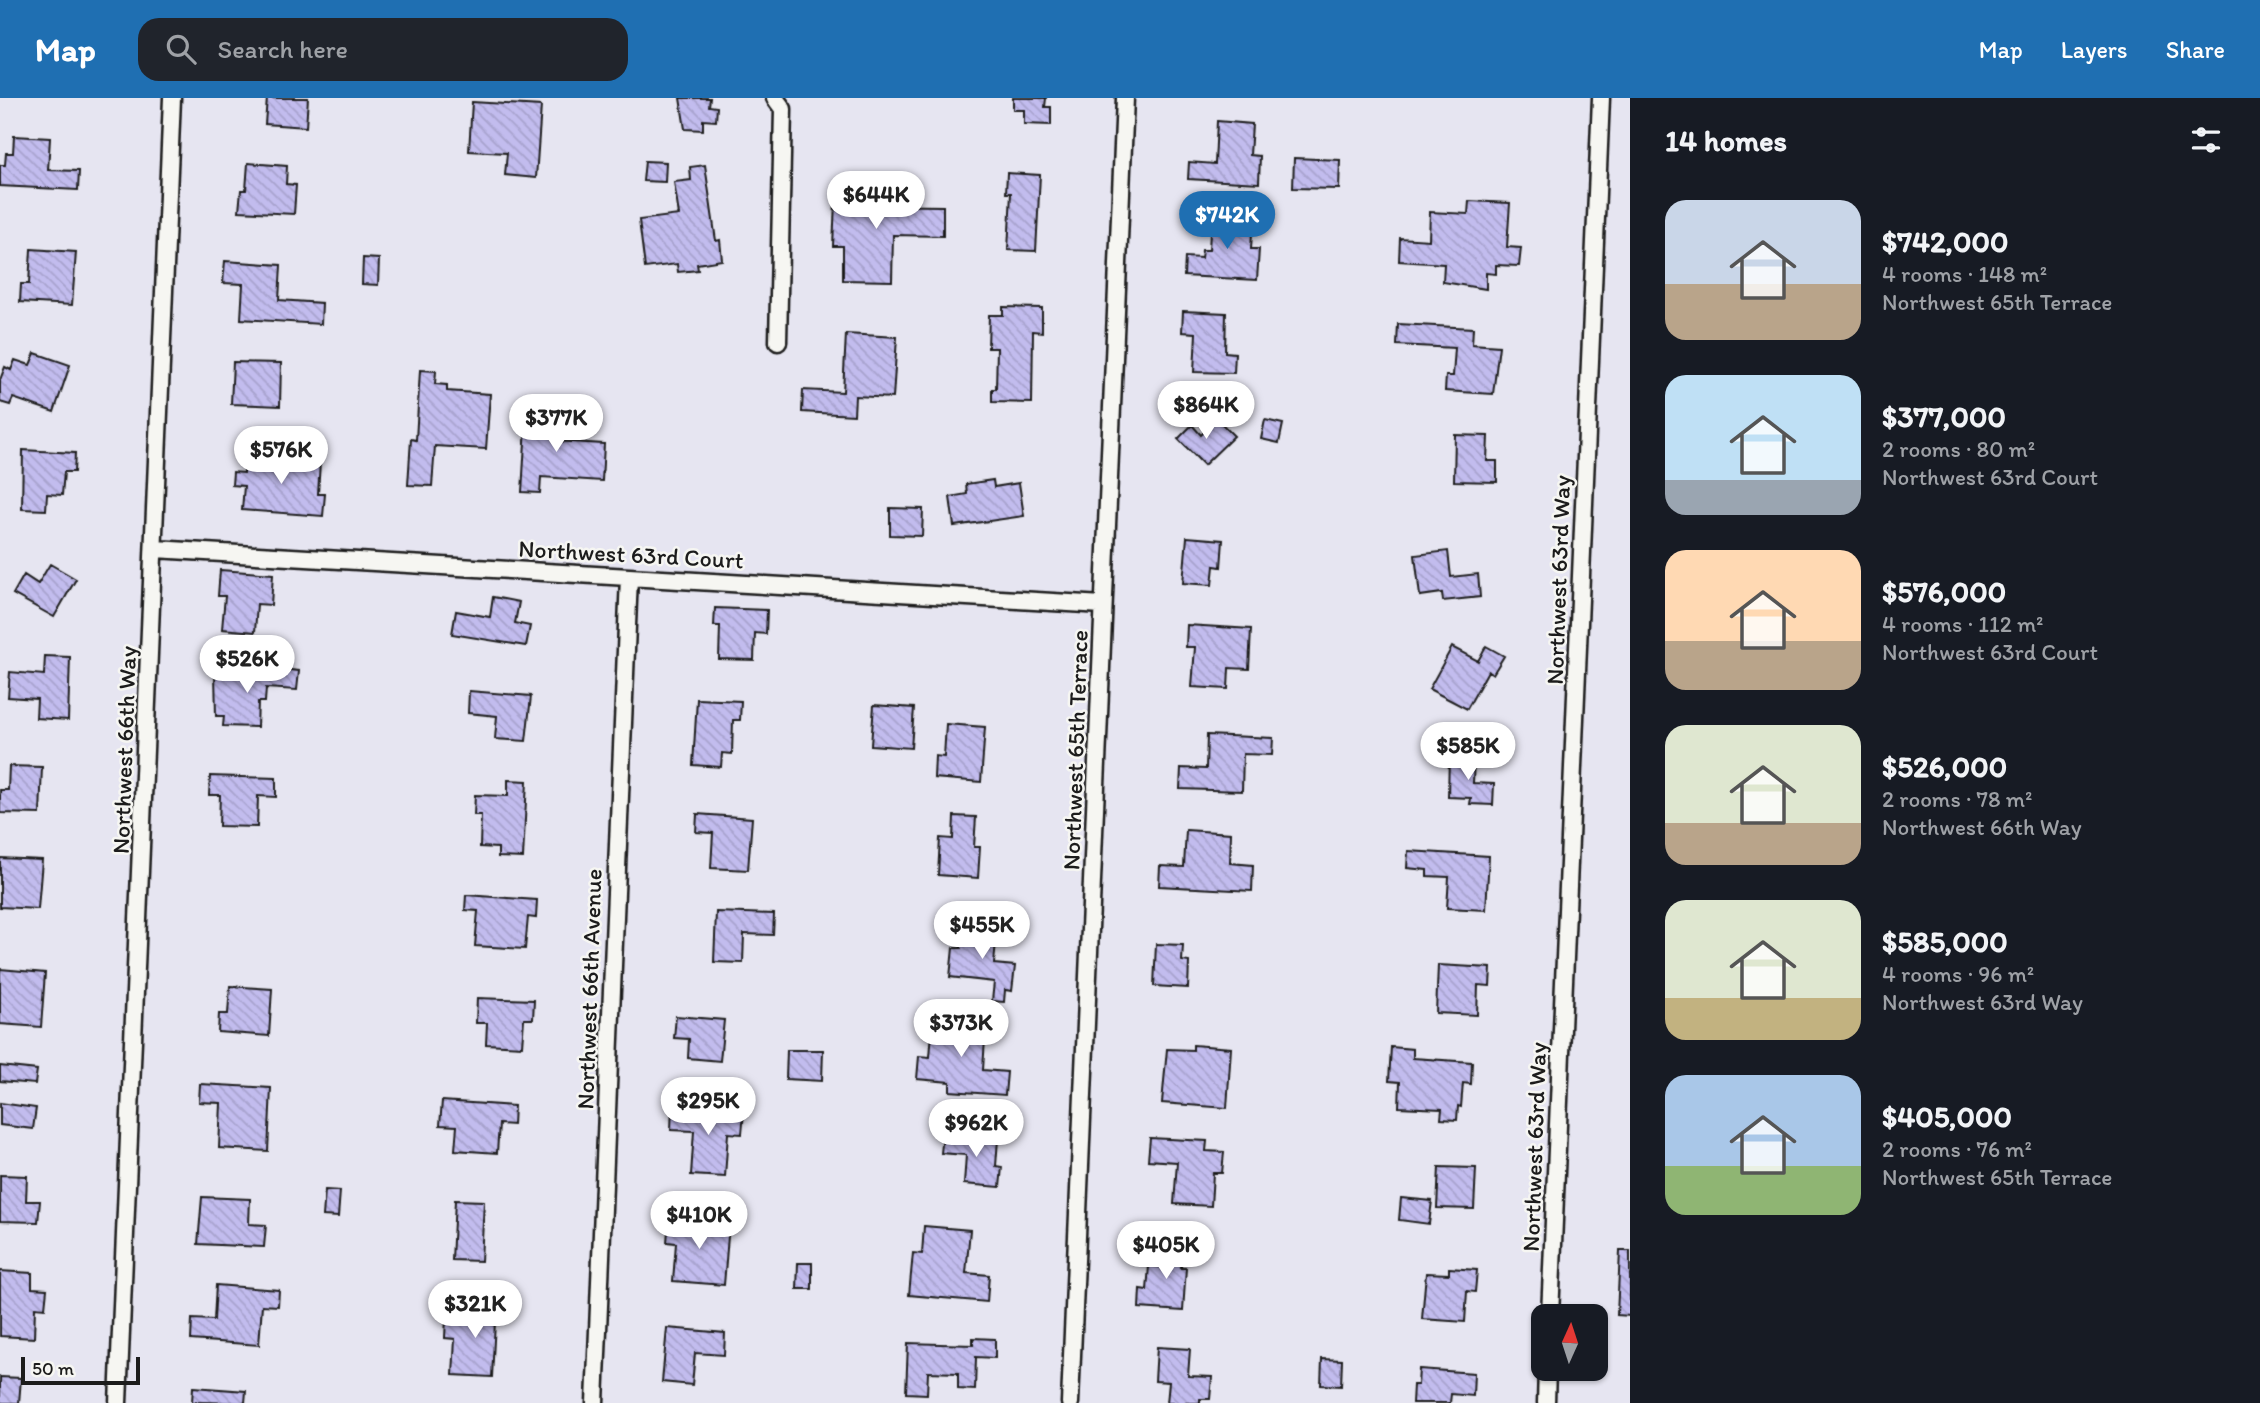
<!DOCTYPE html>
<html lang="en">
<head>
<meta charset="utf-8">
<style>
  body { margin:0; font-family:Itim,sans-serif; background:#20242c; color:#f1f3f6; height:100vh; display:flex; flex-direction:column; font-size:26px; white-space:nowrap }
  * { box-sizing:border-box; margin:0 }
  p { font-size:23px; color:#9ea1a6 }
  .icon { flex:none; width:38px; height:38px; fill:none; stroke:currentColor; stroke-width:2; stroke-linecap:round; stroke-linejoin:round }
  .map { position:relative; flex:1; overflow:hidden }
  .side { display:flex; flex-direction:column; background:#171b24; width:630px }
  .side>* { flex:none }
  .needle { width:46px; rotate:3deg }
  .controls { position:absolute; left:1531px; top:1206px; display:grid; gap:14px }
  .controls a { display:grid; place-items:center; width:77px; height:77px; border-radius:14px; background:#171b24; box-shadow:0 2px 5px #0004; font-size:35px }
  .scale { position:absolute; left:21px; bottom:18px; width:119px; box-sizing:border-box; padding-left:7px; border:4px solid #1c1c1c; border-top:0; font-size:19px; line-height:24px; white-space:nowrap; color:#1c1c1c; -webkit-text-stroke:5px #f6f6f2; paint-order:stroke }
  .price { position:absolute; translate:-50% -60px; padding:0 16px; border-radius:24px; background:#fff; color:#222; font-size:23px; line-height:46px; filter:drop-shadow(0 2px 4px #0008) }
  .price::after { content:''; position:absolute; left:50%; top:42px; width:21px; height:16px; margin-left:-10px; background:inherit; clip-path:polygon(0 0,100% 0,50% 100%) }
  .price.active { background:#1f6fb2; color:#fff }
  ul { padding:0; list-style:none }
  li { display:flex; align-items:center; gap:21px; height:175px; padding:0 35px }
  li span { display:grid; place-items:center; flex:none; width:196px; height:140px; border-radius:21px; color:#555 }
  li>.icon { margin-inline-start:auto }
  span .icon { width:84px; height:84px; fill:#fffc; stroke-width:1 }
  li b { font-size:30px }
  h2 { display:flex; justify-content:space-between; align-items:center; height:84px; padding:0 35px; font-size:30px }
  header { display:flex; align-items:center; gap:42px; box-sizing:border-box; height:98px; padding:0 35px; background:#1f6fb2; color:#fff }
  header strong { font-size:33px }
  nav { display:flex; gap:38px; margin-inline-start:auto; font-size:24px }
  .search { width:490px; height:63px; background:#20242c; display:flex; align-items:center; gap:18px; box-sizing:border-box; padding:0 24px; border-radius:21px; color:#9ea1a6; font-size:26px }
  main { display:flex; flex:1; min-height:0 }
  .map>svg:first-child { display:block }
  .building { fill:url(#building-back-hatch); stroke:#1c1c1c; stroke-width:2 }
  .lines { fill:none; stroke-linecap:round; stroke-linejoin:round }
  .minor-casing { stroke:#1c1c1c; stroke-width:21 }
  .minor { stroke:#f6f6f2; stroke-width:16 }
  .labels { text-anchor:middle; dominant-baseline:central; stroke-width:5; stroke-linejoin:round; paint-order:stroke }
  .street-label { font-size:24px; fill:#1c1c1c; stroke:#f6f6f2 }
</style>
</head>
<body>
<header>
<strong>Map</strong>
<div class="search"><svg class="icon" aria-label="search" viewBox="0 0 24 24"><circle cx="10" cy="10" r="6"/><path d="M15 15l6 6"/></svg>Search here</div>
<nav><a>Map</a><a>Layers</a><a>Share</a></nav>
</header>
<main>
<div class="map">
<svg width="1630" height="1305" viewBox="0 0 1630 1305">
  <defs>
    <pattern id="building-back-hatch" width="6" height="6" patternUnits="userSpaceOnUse" patternTransform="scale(1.75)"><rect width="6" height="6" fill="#c2bcee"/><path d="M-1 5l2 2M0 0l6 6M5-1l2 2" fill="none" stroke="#a6a1cc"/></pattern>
  </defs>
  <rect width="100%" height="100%" fill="#e6e5f1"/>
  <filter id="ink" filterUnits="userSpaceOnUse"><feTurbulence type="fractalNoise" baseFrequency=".0143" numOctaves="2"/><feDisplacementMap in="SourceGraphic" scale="14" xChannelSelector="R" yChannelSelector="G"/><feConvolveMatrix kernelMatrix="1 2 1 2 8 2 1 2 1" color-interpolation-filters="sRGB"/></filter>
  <g filter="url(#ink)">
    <path class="building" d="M267,0H308L306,29L265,26Z
      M680,0H710L709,8L717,9L716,23L703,22V32L685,31Z
      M1013,0H1046L1045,9H1051V27L1024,26V12H1013Z
      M472,4L541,8L536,80L505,77L507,55L469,53Z
      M1217,23L1252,26L1250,57L1260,58L1259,85L1188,81L1189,64L1215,66Z
      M14,38L50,40L48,72L79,73L78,92L0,88V67H5L6,55H13Z
      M1294,60L1340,62L1339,91L1293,90Z
      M645,63L666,64L665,84L643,83Z
      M248,65L287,68L286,86L296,87L294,116L239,113L241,92H246Z
      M705,67L716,143L720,142L722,162L697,166L698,172L678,174L677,166L645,170L639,122L679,117L674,84L691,82L690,69Z
      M1007,75L1040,77L1036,153L1008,152L1011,95H1006Z
      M836,83L869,84L868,107L943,108V138L893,137L892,183L843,182V148H833Z
      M1469,103L1510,105L1507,149L1521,150L1519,168L1496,167V176L1486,175V191L1443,184L1444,166L1399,163L1400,140L1429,142L1430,114L1468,116Z
      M1211,117L1253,119L1251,151H1259L1257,182L1184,178L1185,159L1201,160L1202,152H1209Z
      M31,151L76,154L72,207L20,204L21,186H29Z
      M363,160L379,161L378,187L362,186Z
      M225,163L281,167L279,202L322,205L321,226L241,221L243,186L223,185Z
      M1003,209L1042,210V234L1033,233L1032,305L992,304V291H996L997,250H988L989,217H1003Z
      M1183,213L1226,215L1225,254L1235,255L1234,275L1194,274L1196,235L1182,234Z
      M1398,226L1473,230L1472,246L1499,248L1493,296L1445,293L1446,278H1453L1455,250L1397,247Z
      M846,236L897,239L893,300L855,298L854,317L802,314L803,292L843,294Z
      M35,255L70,267L54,314L13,300L10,307L0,304V282L5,269L11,272L15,262L30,267Z
      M233,264L281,265L280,308L231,306Z
      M420,272L436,273L435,286L447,287V293L490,296L486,351L435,348L432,388L408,387L411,341L416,342Z
      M527,311L557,313L555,343L604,346L602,383L541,379L540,395L522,394Z
      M1217,321L1234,338L1204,367L1178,341L1192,327L1201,337Z
      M1265,322L1283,326L1279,345L1261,341Z
      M1455,337L1488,338L1487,363H1497V384L1454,383Z
      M23,352L75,355L74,374H64L62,397L47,396L46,412L22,411Z
      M245,359L320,364L318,396H325L323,418L242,412L244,388L232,387L233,374L244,375Z
      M993,382L994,389L1019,385L1024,418L954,428L950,399L967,396L966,386Z
      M890,410L923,411L922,438L890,437Z
      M1187,439L1223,442L1221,469L1214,468L1212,487L1183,485Z
      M1448,453L1451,479L1478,476L1480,499L1443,503L1442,495L1420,498L1415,457Z
      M50,466L76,481L54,519L13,496L24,477L38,486Z
      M220,472L273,476L271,507L257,506L255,534L222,531L225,498H218Z
      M493,499L519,504L515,525L530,528L526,548L452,536L456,513L490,519Z
      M715,510L767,512L766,536L755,535L754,562L719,561L720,528H714Z
      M1187,527L1251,531L1249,571L1229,570L1228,591L1192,589L1195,549H1186Z
      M1486,548L1504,558L1493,576L1488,573L1467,611L1429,591L1452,549L1478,563Z
      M45,558L70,559L68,622L36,620L37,601L8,599L10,574L44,577Z
      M281,571L299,573L297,592L266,590L265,604H258L257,629L223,628L224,618H216L215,575L281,578Z
      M469,593L531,598L526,643L495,641L497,618L468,615Z
      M697,601L741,603L740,622H733L732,656L722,655L721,669L693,667Z
      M874,607L914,610L911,650L871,647Z
      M946,626L985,629L981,684L934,680L935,658L944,659Z
      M1207,637L1273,640L1272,657L1243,656L1242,693L1180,691L1181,670L1206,671Z
      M1449,658L1474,659L1473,685L1494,686L1493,707L1470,706L1471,700L1448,699Z
      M9,668L42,669L40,716L0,715V692H8Z
      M210,678L276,680V699L258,698L257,729L219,728L220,697H209Z
      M508,682L527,683L523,760L498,759V750L480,749L481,717H474L475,697L508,698Z
      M697,716L752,720L748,772L711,770L713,735L696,734Z
      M954,718L976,719L974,749H980L978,780L938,777L940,740L953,741Z
      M1186,732L1231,735L1230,765L1253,767L1252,793L1159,788L1160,768L1184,769Z
      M1408,753L1489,758L1486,812L1447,810L1449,779L1427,778V772L1407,770Z
      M0,760L42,762L38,811L0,809Z
      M466,797L537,802L536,820L528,819L525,851L475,848L478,813L465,812Z
      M716,814L774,816L773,837L744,836L743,865L714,864Z
      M963,826L997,830L994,866L1015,868L1012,893L1005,892L1004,904L992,903L994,884L950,879L953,850H961Z
      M1156,846L1183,847L1182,863L1189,864L1188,890L1154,888Z
      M1438,867L1491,870L1490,888L1478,887L1477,917L1436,915Z
      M0,871L45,875L41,929L0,926Z
      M230,888L272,891L269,938L218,934L219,916H228Z
      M477,900L534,902L533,921H524L522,948L486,946L487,925H476Z
      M676,918L724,922L720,963L688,960L689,941L674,940Z
      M933,921L986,925L983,972L1007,974L1005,997L950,993V984L917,981L919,958L930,959Z
      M1193,947L1231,950L1227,1010L1162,1005L1167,951L1193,952Z
      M1391,949L1413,951V960L1472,964L1471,986L1463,985L1461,1009L1458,1008L1457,1022L1441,1021L1442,1011L1399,1009L1400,984L1389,983Z
      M787,952H823L822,983L786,981Z
      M0,968L37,972L35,986L0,983Z
      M200,986L271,990L268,1053L219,1050L221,1005L199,1004Z
      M442,1003L514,1008L513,1027L499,1026L497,1055L455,1052L457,1028L440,1027Z
      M0,1005L36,1010L33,1031L0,1027Z
      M672,1009L744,1014L742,1036L728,1035L725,1079L691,1077L694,1033L671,1032Z
      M943,1037L998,1041L996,1068L1002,1069L1000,1089L964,1086L966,1057L941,1055Z
      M1150,1040L1207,1043L1206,1053L1224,1054L1222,1075H1213L1211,1108L1174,1106L1177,1064L1148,1062Z
      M1439,1069L1476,1070L1474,1111L1437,1110Z
      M0,1077L27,1078L26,1103H40L38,1124L0,1123Z
      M325,1092L340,1093L338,1119L323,1118Z
      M202,1099L250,1101L249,1126L266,1127L264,1149L198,1146Z
      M1401,1100L1432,1103L1429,1126L1399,1122Z
      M455,1102L484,1103L481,1163L452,1162Z
      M669,1121L729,1126L724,1187L673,1183L676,1145L667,1144Z
      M924,1128L970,1132L966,1175L989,1177L987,1204L909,1197L913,1155L922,1156Z
      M1160,1145L1183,1146L1181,1170H1186L1183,1213L1139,1210L1140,1191L1147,1192L1149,1168L1159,1169Z
      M1620,1153H1630V1218L1617,1217Z
      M798,1165H812V1191H797Z
      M1449,1170L1477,1172L1475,1194L1467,1193L1465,1224L1422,1221L1426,1175L1449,1176Z
      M0,1173L32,1175V1190L47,1191L45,1210L35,1209L34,1240L0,1238Z
      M216,1187L279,1192L278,1208L262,1207L259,1247L191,1242L192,1221L214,1222Z
      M475,1205L507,1207L506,1225L495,1224L492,1279L453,1277L455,1241L445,1240L446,1219L474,1221Z
      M667,1230L725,1235L724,1257L695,1255L692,1287L662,1284Z
      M973,1240L995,1241V1260L976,1259L975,1292L958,1291V1275L928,1274L927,1296L906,1295L908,1245L973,1247Z
      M1157,1249L1190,1251L1188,1278L1212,1279L1210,1301H1200V1305H1167L1169,1284L1155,1283Z
      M1322,1261L1342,1262L1341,1288L1321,1287Z
      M1419,1271L1474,1275L1473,1298L1451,1296L1450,1305H1412L1413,1287H1418Z
      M0,1279L21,1280L19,1305H0Z
      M193,1289L246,1293L245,1305L192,1304Z"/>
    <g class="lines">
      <g class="minor-casing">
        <path id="minor" d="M775,0L783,11L778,244
          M155,451L1103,507
          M1550,1218L1601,0
          M118,1305L172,0
          M595,1305L629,479
          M1070,1305L1125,0
          M1546,1305L1547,1270"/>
      </g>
      <use href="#minor" class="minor"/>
    </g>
  </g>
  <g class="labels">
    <g class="street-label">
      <text transform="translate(631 456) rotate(3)">Northwest 63rd Court</text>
      <text transform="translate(1558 482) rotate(-88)">Northwest 63rd Way</text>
      <text transform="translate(124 652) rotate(-88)">Northwest 66th Way</text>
      <text transform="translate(1075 652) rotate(-88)">Northwest 65th Terrace</text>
      <text transform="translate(589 891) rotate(-88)">Northwest 66th Avenue</text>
      <text transform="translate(1534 1049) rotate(-88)">Northwest 63rd Way</text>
    </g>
  </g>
</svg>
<div class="controls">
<a><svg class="needle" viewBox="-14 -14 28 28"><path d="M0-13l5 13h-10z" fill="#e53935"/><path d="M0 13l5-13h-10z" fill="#9ea1a6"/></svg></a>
</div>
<div class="scale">50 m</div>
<b class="price" style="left:876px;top:133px">$644K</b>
<b class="price active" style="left:1227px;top:153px">$742K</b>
<b class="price" style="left:1206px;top:343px">$864K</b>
<b class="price" style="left:556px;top:356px">$377K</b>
<b class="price" style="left:281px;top:388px">$576K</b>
<b class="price" style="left:247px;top:597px">$526K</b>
<b class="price" style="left:1468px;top:684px">$585K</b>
<b class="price" style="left:982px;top:863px">$455K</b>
<b class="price" style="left:961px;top:961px">$373K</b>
<b class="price" style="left:708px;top:1039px">$295K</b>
<b class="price" style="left:976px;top:1061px">$962K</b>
<b class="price" style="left:699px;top:1153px">$410K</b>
<b class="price" style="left:1166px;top:1183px">$405K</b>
<b class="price" style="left:475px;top:1242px">$321K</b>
</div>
<section class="side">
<h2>14 homes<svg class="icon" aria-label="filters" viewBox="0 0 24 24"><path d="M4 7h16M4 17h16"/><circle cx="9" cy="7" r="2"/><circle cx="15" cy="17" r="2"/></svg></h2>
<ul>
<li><span style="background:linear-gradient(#c9d6e8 60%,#b9a48a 0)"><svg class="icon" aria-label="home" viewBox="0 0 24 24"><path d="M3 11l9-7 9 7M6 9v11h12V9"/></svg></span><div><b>$742,000</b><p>4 rooms · 148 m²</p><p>Northwest 65th Terrace</p></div></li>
<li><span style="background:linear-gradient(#bfe0f5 75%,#9aa5b1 0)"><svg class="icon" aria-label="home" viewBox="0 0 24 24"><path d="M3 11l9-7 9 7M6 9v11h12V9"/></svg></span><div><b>$377,000</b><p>2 rooms · 80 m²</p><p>Northwest 63rd Court</p></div></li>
<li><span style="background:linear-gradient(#ffd9b3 65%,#b9a48a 0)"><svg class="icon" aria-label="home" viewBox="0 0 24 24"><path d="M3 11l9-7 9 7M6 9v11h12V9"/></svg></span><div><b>$576,000</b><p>4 rooms · 112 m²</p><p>Northwest 63rd Court</p></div></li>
<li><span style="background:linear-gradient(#dfe7d0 70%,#b9a48a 0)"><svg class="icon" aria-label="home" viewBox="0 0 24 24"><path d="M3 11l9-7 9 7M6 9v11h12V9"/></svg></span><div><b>$526,000</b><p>2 rooms · 78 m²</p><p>Northwest 66th Way</p></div></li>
<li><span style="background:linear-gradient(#dfe7d0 70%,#c2b280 0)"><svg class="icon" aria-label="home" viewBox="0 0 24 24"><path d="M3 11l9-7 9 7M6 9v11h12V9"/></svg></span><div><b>$585,000</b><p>4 rooms · 96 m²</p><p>Northwest 63rd Way</p></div></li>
<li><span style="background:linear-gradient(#a9c7e8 65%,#8fb573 0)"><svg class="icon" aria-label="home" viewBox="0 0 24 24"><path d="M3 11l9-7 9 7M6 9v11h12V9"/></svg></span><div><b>$405,000</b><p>2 rooms · 76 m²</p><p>Northwest 65th Terrace</p></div></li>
</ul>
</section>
</main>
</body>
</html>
